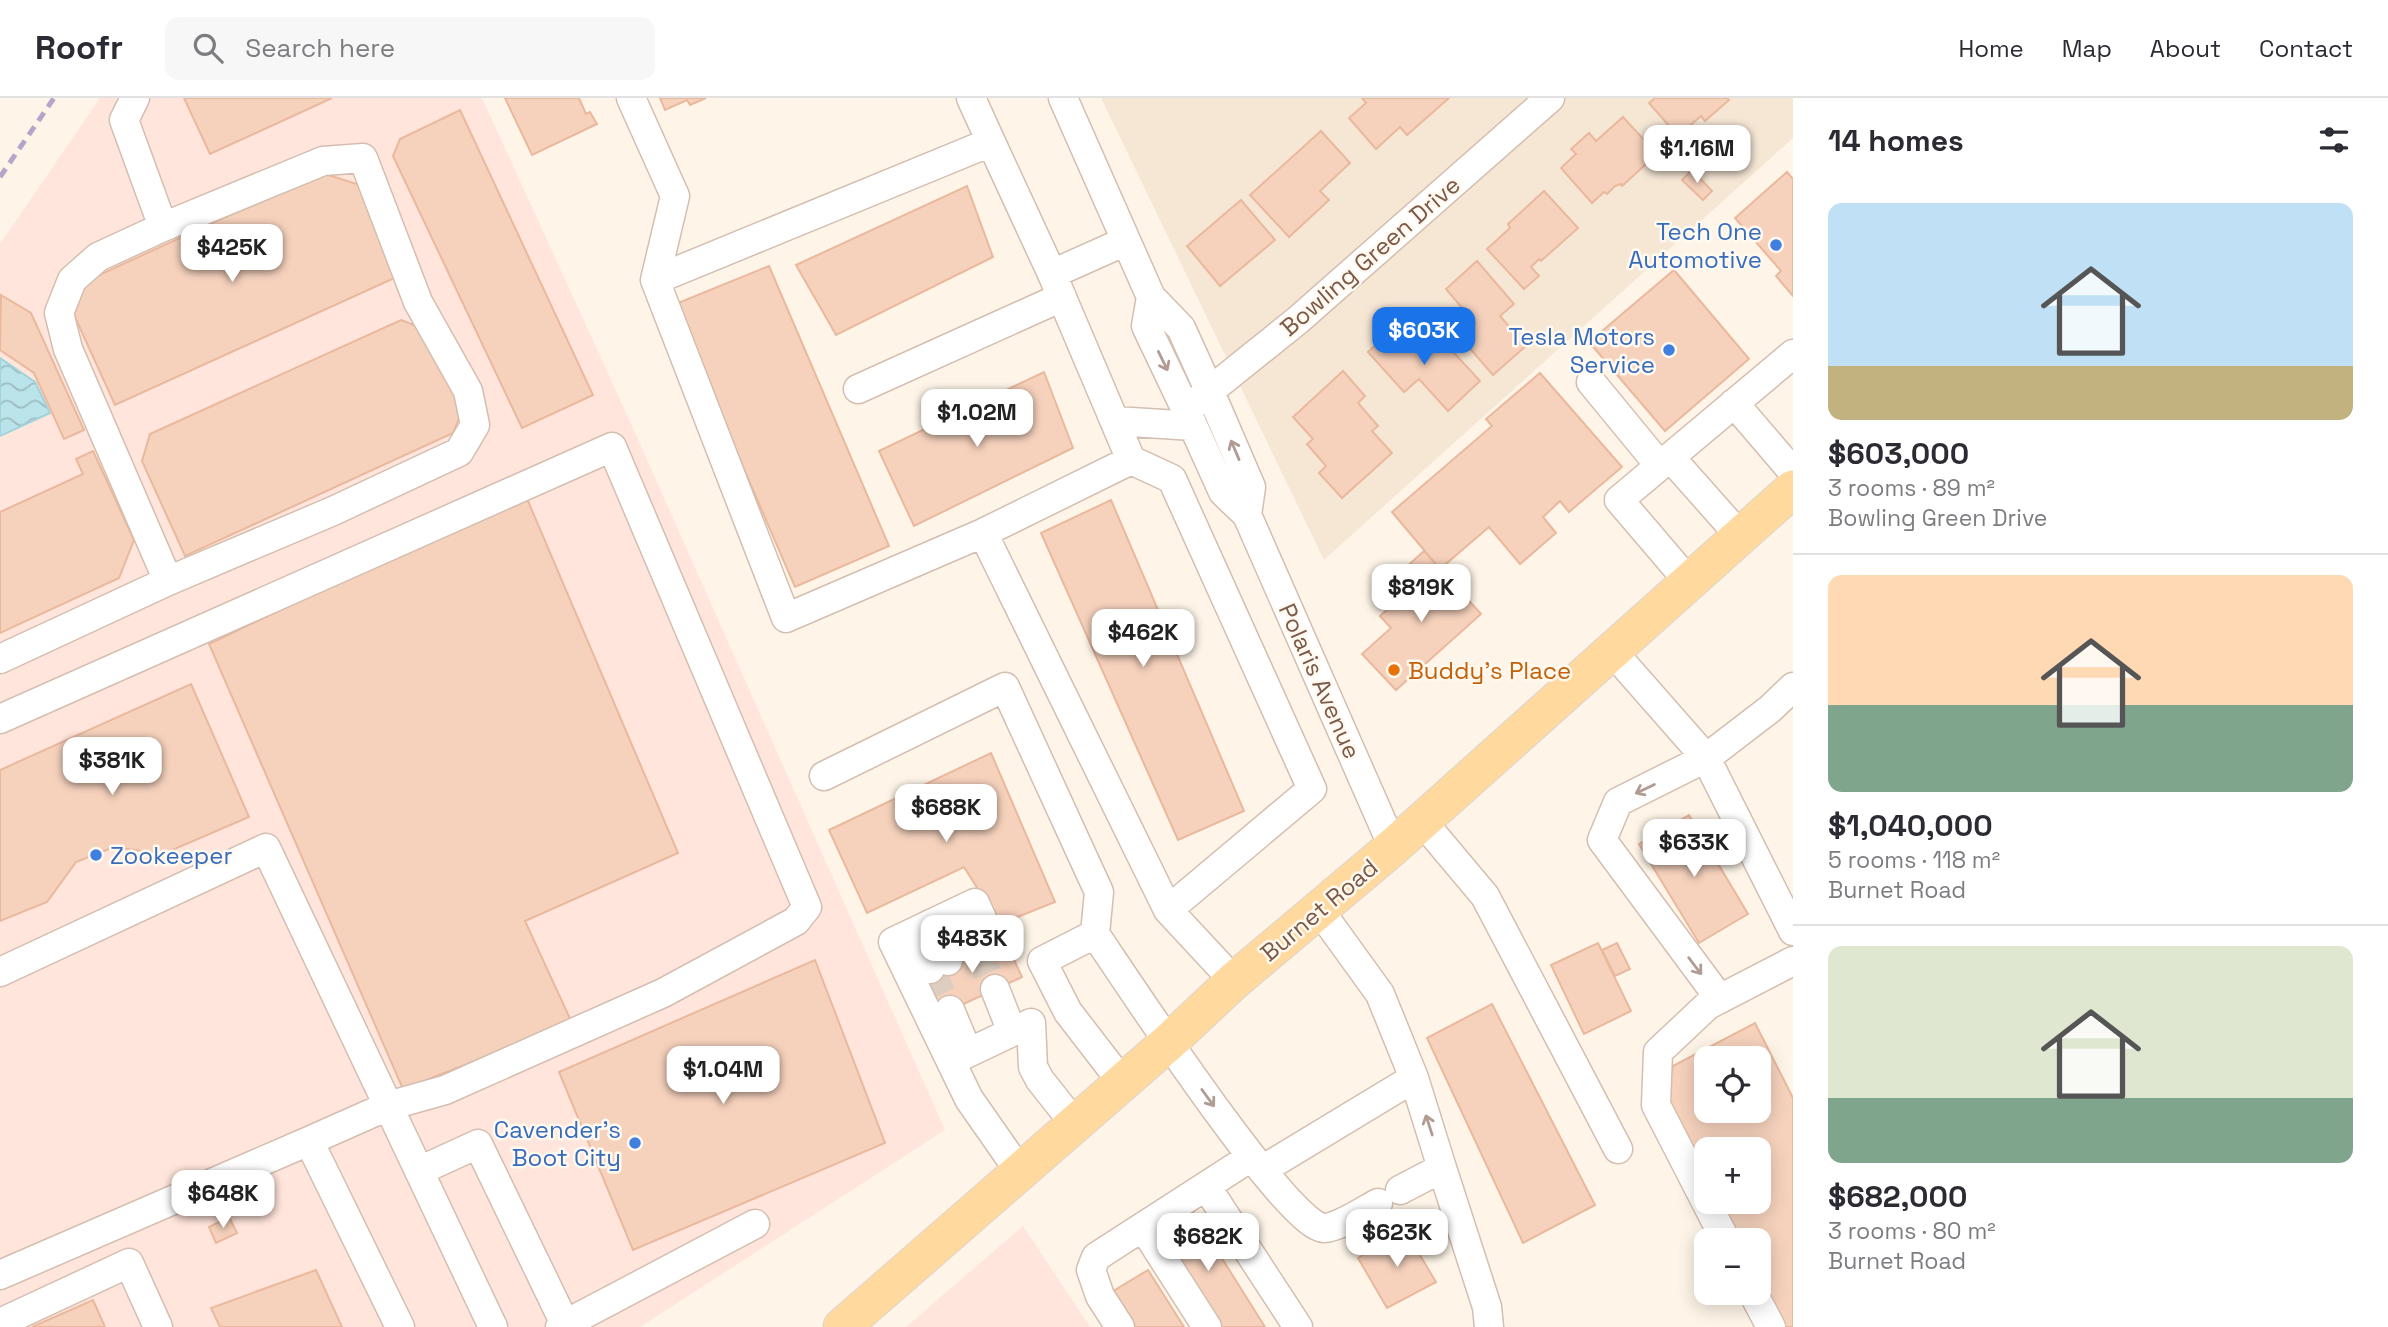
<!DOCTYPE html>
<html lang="en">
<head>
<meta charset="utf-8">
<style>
  body { margin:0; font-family:"Space Grotesk",sans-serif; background:#f7f7f7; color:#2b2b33; height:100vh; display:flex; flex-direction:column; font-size:26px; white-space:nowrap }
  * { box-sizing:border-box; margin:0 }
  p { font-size:23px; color:#7c7c81 }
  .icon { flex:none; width:38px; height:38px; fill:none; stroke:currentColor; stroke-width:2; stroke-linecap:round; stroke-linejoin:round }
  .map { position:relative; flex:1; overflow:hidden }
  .sheet { display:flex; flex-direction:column; background:#fff; width:595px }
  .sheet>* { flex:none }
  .buttons { position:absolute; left:1694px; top:948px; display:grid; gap:14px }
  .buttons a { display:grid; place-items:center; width:77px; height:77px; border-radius:14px; background:#fff; box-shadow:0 4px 18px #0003; font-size:35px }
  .price { position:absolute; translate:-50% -60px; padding:0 16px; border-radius:14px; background:#fff; color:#222; font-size:23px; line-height:46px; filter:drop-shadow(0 2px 4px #0008) }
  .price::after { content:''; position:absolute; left:50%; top:42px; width:21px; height:16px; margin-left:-10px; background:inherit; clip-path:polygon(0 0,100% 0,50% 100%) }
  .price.on { background:#1a73e8; color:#fff }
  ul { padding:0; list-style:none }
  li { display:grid; align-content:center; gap:14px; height:371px; padding:0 35px }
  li+li { border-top:2px solid #e1e1e2 }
  li span { display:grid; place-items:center; height:217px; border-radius:14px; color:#555 }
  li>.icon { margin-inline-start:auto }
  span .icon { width:126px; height:126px; fill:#fffc; stroke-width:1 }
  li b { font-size:30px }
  h2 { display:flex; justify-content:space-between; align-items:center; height:84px; padding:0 35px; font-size:30px }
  header { display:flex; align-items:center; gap:42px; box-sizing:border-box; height:98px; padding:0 35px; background:#fff; border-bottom:2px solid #e1e1e2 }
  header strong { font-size:33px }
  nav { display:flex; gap:38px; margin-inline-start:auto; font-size:24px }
  .search { width:490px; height:63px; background:#f7f7f7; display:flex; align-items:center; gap:18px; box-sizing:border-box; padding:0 24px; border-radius:14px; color:#7c7c81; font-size:26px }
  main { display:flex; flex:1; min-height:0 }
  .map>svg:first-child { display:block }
  .residential { fill:#f6e7d5 }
  .commercial { fill:#ffe5db }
  .water { fill:url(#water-waves); stroke:#9fd4dd; stroke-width:2 }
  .building { fill:#f6d2bd; stroke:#eab89c; stroke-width:2; fill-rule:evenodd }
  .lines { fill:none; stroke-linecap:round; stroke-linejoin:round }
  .minor-tunnel { stroke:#ddcec0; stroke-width:28; stroke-dasharray:28 14; stroke-linecap:butt }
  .minor-casing { stroke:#d4beaf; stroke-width:31 }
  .major-casing { stroke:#ddd4d0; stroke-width:39 }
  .minor { stroke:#fff; stroke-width:28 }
  .major { stroke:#ffd99e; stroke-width:37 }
  .rail { stroke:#b7a4ca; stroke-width:5; stroke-dasharray:10 7; stroke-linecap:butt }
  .oneway { stroke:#b09c92 }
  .shop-dot { fill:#3f7fe0; stroke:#fff9f0; stroke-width:2.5 }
  .food-dot { fill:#e8710a; stroke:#fff9f0; stroke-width:2.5 }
  .labels { text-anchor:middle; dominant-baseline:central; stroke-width:5; stroke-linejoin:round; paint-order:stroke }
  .shop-label { font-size:24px; fill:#366cbe; stroke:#fff9f0; text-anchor:end }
  .street-label { font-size:24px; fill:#7b5a49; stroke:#fff9f0 }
  .food-label { font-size:24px; fill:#c56008; stroke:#fff9f0; text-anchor:start }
</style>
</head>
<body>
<header>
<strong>Roofr</strong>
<div class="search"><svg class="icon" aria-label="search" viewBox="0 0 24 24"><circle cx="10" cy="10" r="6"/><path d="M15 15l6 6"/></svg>Search here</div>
<nav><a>Home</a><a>Map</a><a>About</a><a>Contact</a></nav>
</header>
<main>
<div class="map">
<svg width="1793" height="1229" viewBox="0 0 1793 1229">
  <defs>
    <pattern id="water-waves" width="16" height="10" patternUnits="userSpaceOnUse" patternTransform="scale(1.75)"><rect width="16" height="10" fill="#bae4ea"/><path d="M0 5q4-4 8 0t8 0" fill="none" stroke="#9cbcc0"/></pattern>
  </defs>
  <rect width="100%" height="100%" fill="#fef5e8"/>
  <path class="residential" d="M1101,0H1793V40L1324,462Z"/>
  <path class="commercial" d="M100,0H482L628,319L945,1032L640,1229H0V146Z
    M1023,1128L1090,1229H906Z"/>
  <path class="water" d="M0,260L35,284L50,315L0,338Z"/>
  <path class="building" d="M184,0H332L210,56Z
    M505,0H579L586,16L590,14L597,26L532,57Z
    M660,0H706L690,7L687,2L665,12Z
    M1362,0H1449L1407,37L1400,29L1376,51L1349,20L1366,5Z
    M1655,0H1727L1729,2L1705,23L1701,18L1678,38L1649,5Z
    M460,12L593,297L522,330L393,58L400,41Z
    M1623,19L1657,56L1622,88L1621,86L1615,88L1607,96L1604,94L1592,105L1561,70L1576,56L1571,51L1589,35L1596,43Z
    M1321,33L1350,65L1320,93L1329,102L1289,139L1250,97Z
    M1692,72L1712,93L1703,102L1682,82Z
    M1787,74L1793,81V198L1776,178L1781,173L1735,120Z
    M322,75L360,87L401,177L115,307L74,217L86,183Z
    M967,88L993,159L836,237L796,167Z
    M1544,93L1578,130L1541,163L1539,161L1531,169L1539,178L1524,191L1487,151L1510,130L1508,126Z
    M1241,102L1275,142L1220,188L1187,148Z
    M1477,163L1514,206L1500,218L1526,248L1493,277L1460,239L1475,225L1446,191Z
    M769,168L889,448L795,489L673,207Z
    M1674,172L1749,261L1665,333L1589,244Z
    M1,197L31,215L84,332L64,341L34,275L0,252Z
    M401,222L427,232L463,310L453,335L185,458L142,363L150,336Z
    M1399,225L1428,258L1444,244L1480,283L1448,313L1419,281L1404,294L1368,254Z
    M1343,273L1365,298L1358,305L1378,328L1372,333L1392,355L1342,400L1319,375L1326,368L1307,346L1313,341L1293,319Z
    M1044,274L1073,350L914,428L879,353Z
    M1540,275L1622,369L1569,414L1560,403L1543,419L1556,435L1520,466L1489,429L1440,471L1392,414L1492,328L1486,321Z
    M93,353L134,442L119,480L0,535V414L83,376L76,361Z
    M525,396L678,755L525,823L572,925L403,991L209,546Z
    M1111,402L1244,713L1178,742L1041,435Z
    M1424,453L1481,516L1396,592L1362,556L1391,530L1380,518L1399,501L1409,512L1427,496L1404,471Z
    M191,586L249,719L163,756L114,749L76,764L47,804L0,823V672Z
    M991,655L1055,804L1000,826L964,769L867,815L829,732Z
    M1689,717L1748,816L1699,845L1639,746Z
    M1003,838L1022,879L942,916L923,874Z
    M1598,845L1631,913L1584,936L1551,867Z
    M1617,845L1630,871L1615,878L1602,852Z
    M815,862L885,1045L633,1152L559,974Z
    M1492,906L1595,1107L1523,1145L1427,940Z
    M1755,925L1793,1000V1229H1779L1759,1191V1143H1734L1713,1104H1759V1052H1706V1091L1664,1011L1673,968ZM1706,961H1759V1013H1706Z
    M1191,1111L1265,1229H1217L1157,1132Z
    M229,1119L237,1135L216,1145L209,1129Z
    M1405,1132L1436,1184L1387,1210L1358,1160Z
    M316,1172L342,1229H220L211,1210Z
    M1148,1172L1184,1229H1132L1110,1195Z
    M93,1202L105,1229H32Z"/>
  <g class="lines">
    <path class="minor-tunnel" d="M976,850L995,891
      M930,871L950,912"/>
    <g class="minor-casing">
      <path id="minor" d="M631,0L675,98L655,182
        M971,0L991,44
        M1063,0L1151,199L1181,230L1210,294L1251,389L1247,417
        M163,129L98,159L72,182L59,215L68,251L168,483
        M1052,176L991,44L655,182L786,520L983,435L1131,362L1052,176L1126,143
        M1151,199L1146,228L1186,312L1223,394L1247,417L1393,749
        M1591,284L1660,368
        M858,291L1062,199
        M1734,305L1793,374
        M1186,312L1298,222L1550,0
        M1116,323L1193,328
        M1670,359L1740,438
        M1131,362L1172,381L1312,691L1168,812
        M983,435L1168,812L1234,883
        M1689,484L1619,402L1793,256
        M1612,553L1706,660L1793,833
        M0,561L168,483L333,413L459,354L475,327L468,293L418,204L363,60L323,63L163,129L124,22L135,0
        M0,621L612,349L807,809L796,823L663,895L445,992L388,1008L309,1043
        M824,678L1005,589L1099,794L1095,836
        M1422,723L1485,798L1618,1051
        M1320,813L1380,896L1414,980L1442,1070L1400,1092
        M930,826L948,863
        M913,835L930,871
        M992,843L975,805L893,844L969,1001L1020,1074
        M0,874L266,750L493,1229
        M995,891L1012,934
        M1720,901L1602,742L1618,704L1706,660L1770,611L1793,589
        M950,912L968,955
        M951,963L1031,925L1033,969L1040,982L1074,1025
        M1122,984L1068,914L1042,863L1095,836C1123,877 1288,1130 1324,1130C1338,1130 1365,1112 1378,1105
        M1442,1070L1487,1209L1489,1229
        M1262,1072L1414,980
        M419,1073L478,1046L565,1226
        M1206,1088L1298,1229
        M1143,1129L1207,1229
        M1726,1143L1656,1007L1658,954L1708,907L1793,863
        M0,1177L309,1043L400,1229
        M1753,1195L1771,1229
        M0,1225L129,1165L158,1229
        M560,1229L755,1126
        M1120,1229L1100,1198L1091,1172L1096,1159L1251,1059"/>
    </g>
    <g class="major-casing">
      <path id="major" d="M842,1229L1169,944L1234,883L1393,749L1793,391"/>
    </g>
    <use href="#minor" class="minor"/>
    <use href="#major" class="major"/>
    <path class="rail" d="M0,79L54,0"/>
  </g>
  <defs><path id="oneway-shaft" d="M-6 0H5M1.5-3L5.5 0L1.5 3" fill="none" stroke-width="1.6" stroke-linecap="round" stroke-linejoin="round" transform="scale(1.75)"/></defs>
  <g class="oneway">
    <use href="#oneway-shaft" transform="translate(1163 263) rotate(64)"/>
    <use href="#oneway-shaft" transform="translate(1235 352) rotate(-113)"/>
    <use href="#oneway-shaft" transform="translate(1645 691) rotate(154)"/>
    <use href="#oneway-shaft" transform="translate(1695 868) rotate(53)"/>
    <use href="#oneway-shaft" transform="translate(1208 1000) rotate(54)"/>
    <use href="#oneway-shaft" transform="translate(1429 1027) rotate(-108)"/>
  </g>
  <g class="shop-dot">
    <circle cx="1776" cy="147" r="7"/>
    <circle cx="1669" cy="252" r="7"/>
    <circle cx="96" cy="757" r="7"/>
    <circle cx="635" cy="1045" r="7"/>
  </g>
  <circle class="food-dot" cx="1394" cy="572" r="7"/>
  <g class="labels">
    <g class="shop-label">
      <text x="1762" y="133">Tech One<tspan x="1762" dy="28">Automotive</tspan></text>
      <text x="1655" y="238">Tesla Motors<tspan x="1655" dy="28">Service</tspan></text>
      <text x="110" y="757" text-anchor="start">Zookeeper</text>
      <text x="621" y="1031">Cavender's<tspan x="621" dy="28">Boot City</tspan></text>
    </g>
    <g class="street-label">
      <text transform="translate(1370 158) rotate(-41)">Bowling Green Drive</text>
      <text transform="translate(1320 583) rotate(66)">Polaris Avenue</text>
      <text transform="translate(1319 812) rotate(-40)">Burnet Road</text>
    </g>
    <g class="food-label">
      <text x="1408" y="572">Buddy's Place</text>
    </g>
  </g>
</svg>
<div class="buttons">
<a><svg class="icon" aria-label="locate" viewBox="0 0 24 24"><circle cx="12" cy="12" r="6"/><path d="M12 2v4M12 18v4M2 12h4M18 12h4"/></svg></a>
<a>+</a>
<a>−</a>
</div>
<b class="price" style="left:1697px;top:87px">$1.16M</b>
<b class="price" style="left:232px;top:186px">$425K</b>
<b class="price on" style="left:1424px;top:269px">$603K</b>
<b class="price" style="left:977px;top:351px">$1.02M</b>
<b class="price" style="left:1421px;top:526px">$819K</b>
<b class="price" style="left:1143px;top:571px">$462K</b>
<b class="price" style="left:112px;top:699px">$381K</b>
<b class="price" style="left:946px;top:746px">$688K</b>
<b class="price" style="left:1694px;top:781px">$633K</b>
<b class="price" style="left:972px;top:877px">$483K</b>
<b class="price" style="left:723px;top:1008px">$1.04M</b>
<b class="price" style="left:223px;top:1132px">$648K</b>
<b class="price" style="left:1397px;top:1171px">$623K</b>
<b class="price" style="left:1208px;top:1175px">$682K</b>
</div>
<section class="sheet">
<h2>14 homes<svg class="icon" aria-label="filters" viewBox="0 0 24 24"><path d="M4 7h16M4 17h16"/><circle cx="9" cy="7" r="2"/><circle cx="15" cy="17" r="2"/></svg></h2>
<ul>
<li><span style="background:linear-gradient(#bfe0f5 75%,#c2b280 0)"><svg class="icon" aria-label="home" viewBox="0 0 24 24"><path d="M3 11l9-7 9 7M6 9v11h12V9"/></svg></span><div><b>$603,000</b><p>3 rooms · 89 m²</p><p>Bowling Green Drive</p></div></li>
<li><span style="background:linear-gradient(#ffd9b3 60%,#7fa58c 0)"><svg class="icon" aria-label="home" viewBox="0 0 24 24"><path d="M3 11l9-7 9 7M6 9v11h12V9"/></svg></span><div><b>$1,040,000</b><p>5 rooms · 118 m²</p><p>Burnet Road</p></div></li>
<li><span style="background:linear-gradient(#dfe7d0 70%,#7fa58c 0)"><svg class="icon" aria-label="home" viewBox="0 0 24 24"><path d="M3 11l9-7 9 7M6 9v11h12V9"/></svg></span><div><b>$682,000</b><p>3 rooms · 80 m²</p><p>Burnet Road</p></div></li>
</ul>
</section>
</main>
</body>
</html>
